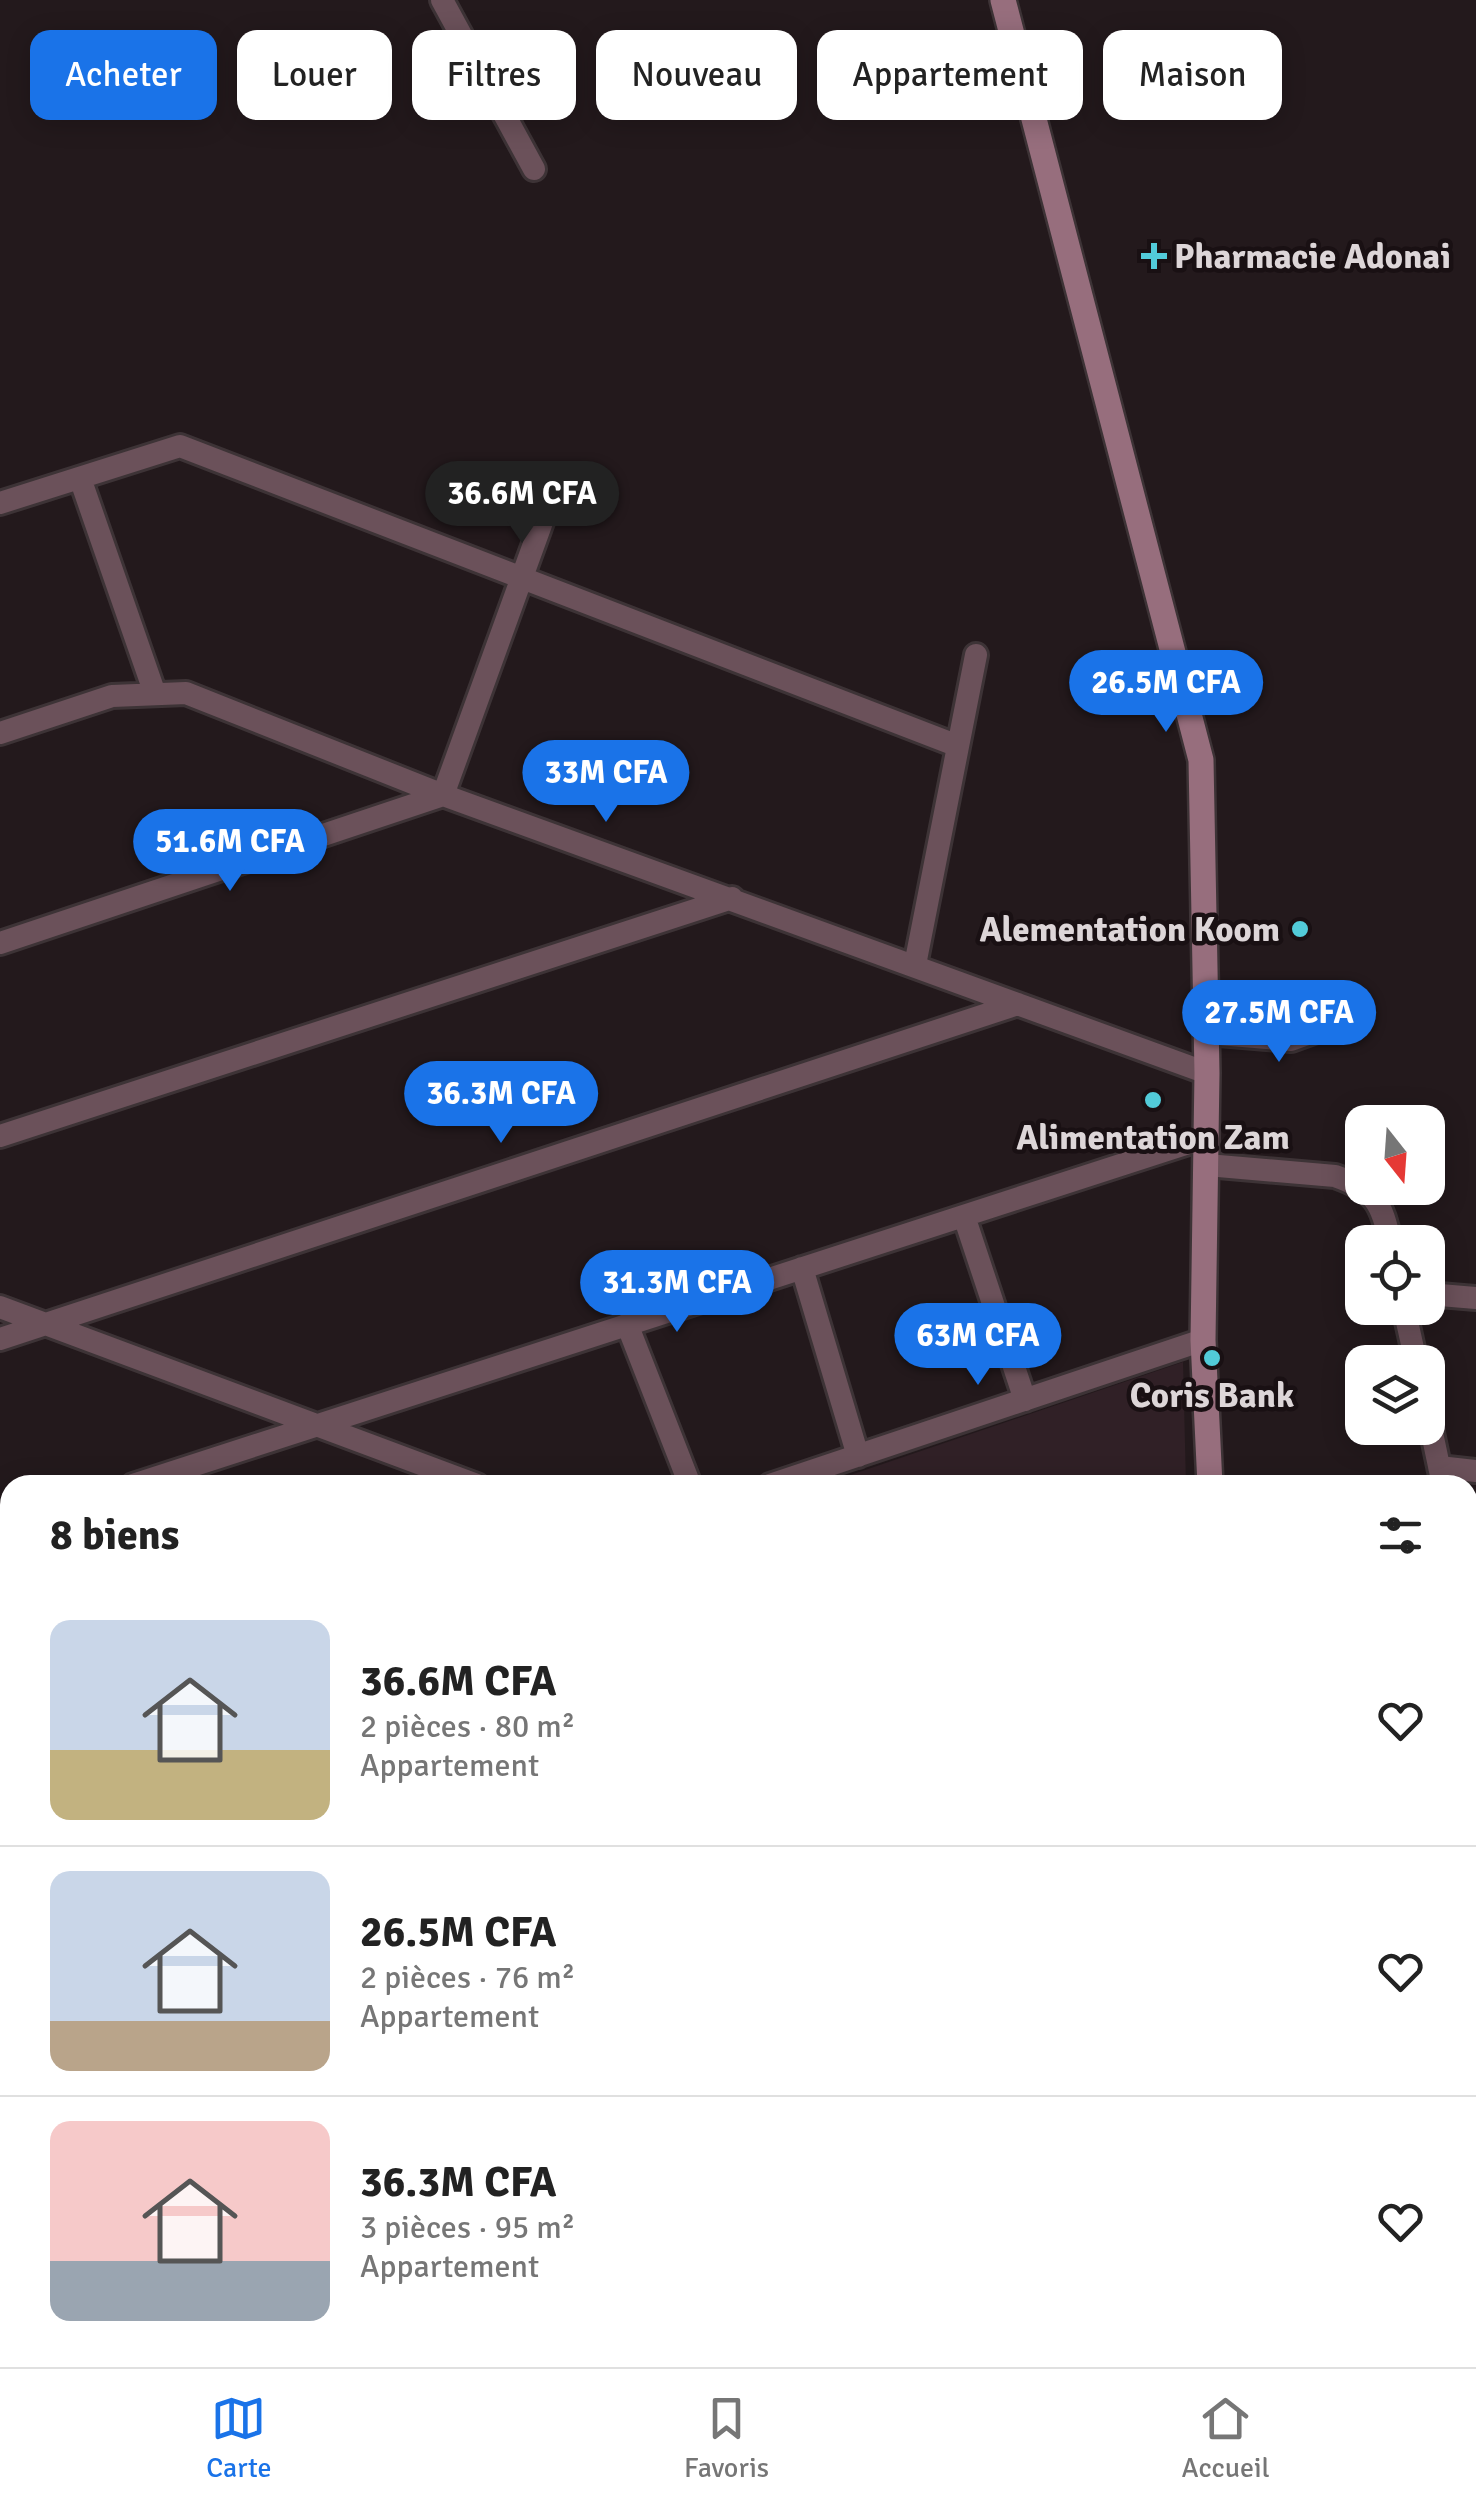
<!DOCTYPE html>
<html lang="fr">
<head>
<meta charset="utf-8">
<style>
  body { margin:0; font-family:Signika,sans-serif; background:#f2f2f2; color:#222; height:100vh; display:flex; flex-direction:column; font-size:38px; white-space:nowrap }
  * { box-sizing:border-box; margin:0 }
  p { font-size:32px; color:#767676 }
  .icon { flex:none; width:55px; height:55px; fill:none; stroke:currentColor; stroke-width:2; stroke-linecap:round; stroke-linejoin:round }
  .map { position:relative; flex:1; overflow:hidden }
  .drawer { position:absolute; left:0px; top:1475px; width:1478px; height:892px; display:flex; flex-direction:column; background:#fff; border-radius:30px 30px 0 0; box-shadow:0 5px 25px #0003 }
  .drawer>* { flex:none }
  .banner { position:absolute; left:30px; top:30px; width:1418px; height:90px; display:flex; gap:20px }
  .needle { width:65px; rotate:163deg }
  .tools { position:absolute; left:1345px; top:1105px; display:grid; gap:20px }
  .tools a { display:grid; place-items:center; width:100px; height:100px; border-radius:20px; background:#fff; box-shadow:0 5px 25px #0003; font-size:50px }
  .price { position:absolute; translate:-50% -85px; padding:0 22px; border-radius:35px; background:#1a73e8; color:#fff; font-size:32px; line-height:65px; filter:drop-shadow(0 2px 5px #0008) }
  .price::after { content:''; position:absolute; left:50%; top:60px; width:30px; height:22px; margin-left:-15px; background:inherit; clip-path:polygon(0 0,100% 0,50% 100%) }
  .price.on { background:#222; color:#fff }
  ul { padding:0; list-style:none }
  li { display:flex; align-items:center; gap:30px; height:250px; padding:0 50px }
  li+li { border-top:2px solid #e0e0e0 }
  li span { display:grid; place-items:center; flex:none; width:280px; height:200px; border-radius:20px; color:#555 }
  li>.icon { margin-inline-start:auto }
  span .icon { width:120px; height:120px; fill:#fffc; stroke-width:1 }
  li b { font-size:42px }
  h2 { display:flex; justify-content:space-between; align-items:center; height:120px; padding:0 50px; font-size:42px }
  .chip { padding:0 35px; border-radius:20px; background:#fff; box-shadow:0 5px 25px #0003; font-size:35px; line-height:90px }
  .chip.on { background:#1a73e8; color:#fff }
  .tab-bar { display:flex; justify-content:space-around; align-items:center; height:140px; border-top:2px solid #e0e0e0; background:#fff; font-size:28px; color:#767676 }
  .tab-bar a { display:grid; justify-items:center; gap:5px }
  .tab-bar .on { color:#1a73e8 }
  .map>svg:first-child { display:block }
  .built { fill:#302026 }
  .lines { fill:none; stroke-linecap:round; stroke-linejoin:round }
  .street-casing { stroke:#3d3336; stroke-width:28 }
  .secondary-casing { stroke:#3d3336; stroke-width:30 }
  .primary-casing { stroke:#3d3336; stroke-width:30 }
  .street { stroke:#6b515a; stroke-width:22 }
  .secondary { stroke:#976e7d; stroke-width:25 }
  .primary { stroke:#ba8598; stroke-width:25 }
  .poi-dot { fill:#52cbd9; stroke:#191013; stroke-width:4 }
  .labels { text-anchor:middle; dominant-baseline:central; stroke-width:9; stroke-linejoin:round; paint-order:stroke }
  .poi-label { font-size:35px; font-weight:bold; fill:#ddd6d8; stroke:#191013 }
</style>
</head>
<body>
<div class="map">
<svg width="1476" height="2367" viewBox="0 0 1476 2367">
  <rect width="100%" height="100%" fill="#23191c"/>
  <path class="built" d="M1183,1362L1186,1485H821Z"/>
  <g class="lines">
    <g class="street-casing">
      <path id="street" d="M442,0L534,169
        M80,478L155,694
        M0,503L180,446L958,746
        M0,733L112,696L186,693L443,795L1207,1073
        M0,943L443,795L559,475
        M915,965L976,655
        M1207,1033L1291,1040L1341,1022
        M0,1136L732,898
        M1207,1165L1335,1176C1375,1190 1382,1203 1390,1242
        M964,1216L1025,1400
        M802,1268L858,1456
        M1428,1294L1476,1298
        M0,1307L477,1485
        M1404,1308L1416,1362
        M627,1324L690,1485
        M0,1339L1018,1004
        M1428,1414L1443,1485
        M1439,1467L1476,1471
        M133,1485L1207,1137
        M770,1485L1203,1340
        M0,1528L10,1525
        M1468,1598L1476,1637
        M0,1743L10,1739
        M1468,2011L1476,2009
        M0,2016L10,2012
        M1468,2266L1476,2278
        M1159,2358L1214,2367
        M140,2367L143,2358
        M328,2367L330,2358
        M491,2367L492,2358
        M711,2367L713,2358
        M1130,2367L1132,2358"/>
    </g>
    <g class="secondary-casing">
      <path id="secondary" d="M1003,0L1201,760L1207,1073L1203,1340L1210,1485"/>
    </g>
    <g class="primary-casing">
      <path id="primary" d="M1468,1686L1476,1685
        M0,2298L10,2295"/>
    </g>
    <use href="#street" class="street"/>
    <use href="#secondary" class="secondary"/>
    <use href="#primary" class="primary"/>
  </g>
  <g class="poi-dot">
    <path d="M1149 241h10v10h10v10h-10v10h-10v-10h-10v-10h10z"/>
    <circle cx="1300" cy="929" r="10"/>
    <circle cx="1153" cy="1100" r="10"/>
    <circle cx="1212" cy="1358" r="10"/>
  </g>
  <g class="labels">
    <g class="poi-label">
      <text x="1174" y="256" text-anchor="start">Pharmacie Adonai</text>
      <text x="1280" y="929" text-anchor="end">Alementation Koom</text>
      <text x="1153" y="1137">Alimentation Zam</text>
      <text x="1212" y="1395">Coris Bank</text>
    </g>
  </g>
</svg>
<div class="tools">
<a><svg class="needle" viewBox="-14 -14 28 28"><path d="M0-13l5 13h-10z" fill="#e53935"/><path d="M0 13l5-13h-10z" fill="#767676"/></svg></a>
<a><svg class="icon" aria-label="locate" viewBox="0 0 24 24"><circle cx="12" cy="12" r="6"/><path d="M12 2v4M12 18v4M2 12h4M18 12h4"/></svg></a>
<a><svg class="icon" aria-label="layers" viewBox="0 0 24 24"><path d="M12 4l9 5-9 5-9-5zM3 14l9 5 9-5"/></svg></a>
</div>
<b class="price on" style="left:522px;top:546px">36.6M CFA</b>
<b class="price" style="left:1166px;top:735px">26.5M CFA</b>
<b class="price" style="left:606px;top:825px">33M CFA</b>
<b class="price" style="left:230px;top:894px">51.6M CFA</b>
<b class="price" style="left:1279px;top:1065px">27.5M CFA</b>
<b class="price" style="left:501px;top:1146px">36.3M CFA</b>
<b class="price" style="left:677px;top:1335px">31.3M CFA</b>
<b class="price" style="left:978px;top:1388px">63M CFA</b>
<div class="banner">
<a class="chip on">Acheter</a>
<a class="chip">Louer</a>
<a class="chip">Filtres</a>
<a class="chip">Nouveau</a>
<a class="chip">Appartement</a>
<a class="chip">Maison</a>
</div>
<section class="drawer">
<h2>8 biens<svg class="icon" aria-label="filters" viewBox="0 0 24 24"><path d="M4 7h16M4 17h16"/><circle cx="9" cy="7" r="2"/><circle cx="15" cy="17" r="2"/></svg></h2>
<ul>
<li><span style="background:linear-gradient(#c9d6e8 65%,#c2b280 0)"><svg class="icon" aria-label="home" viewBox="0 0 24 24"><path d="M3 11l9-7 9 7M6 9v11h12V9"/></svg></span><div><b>36.6M CFA</b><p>2 pièces · 80 m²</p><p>Appartement</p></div><svg class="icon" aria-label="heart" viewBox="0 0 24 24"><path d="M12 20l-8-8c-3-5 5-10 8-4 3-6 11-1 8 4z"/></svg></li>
<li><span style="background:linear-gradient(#c9d6e8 75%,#b9a48a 0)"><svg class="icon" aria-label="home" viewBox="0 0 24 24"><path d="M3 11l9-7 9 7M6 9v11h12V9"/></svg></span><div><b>26.5M CFA</b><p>2 pièces · 76 m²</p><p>Appartement</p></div><svg class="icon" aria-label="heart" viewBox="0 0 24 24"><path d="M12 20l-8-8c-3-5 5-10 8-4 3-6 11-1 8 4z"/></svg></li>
<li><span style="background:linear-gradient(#f6c9c9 70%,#9aa5b1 0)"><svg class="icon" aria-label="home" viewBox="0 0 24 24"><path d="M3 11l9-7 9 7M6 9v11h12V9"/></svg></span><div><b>36.3M CFA</b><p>3 pièces · 95 m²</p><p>Appartement</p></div><svg class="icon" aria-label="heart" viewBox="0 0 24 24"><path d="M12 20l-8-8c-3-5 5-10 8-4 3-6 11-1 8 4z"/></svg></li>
</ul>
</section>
</div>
<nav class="tab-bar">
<a class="on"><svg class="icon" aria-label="map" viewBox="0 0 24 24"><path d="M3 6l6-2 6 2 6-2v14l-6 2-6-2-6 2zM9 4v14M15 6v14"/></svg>Carte</a>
<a><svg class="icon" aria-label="saved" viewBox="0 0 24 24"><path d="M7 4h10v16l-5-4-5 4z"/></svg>Favoris</a>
<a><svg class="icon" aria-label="home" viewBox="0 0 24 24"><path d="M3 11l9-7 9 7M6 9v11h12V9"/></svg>Accueil</a>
</nav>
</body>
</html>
